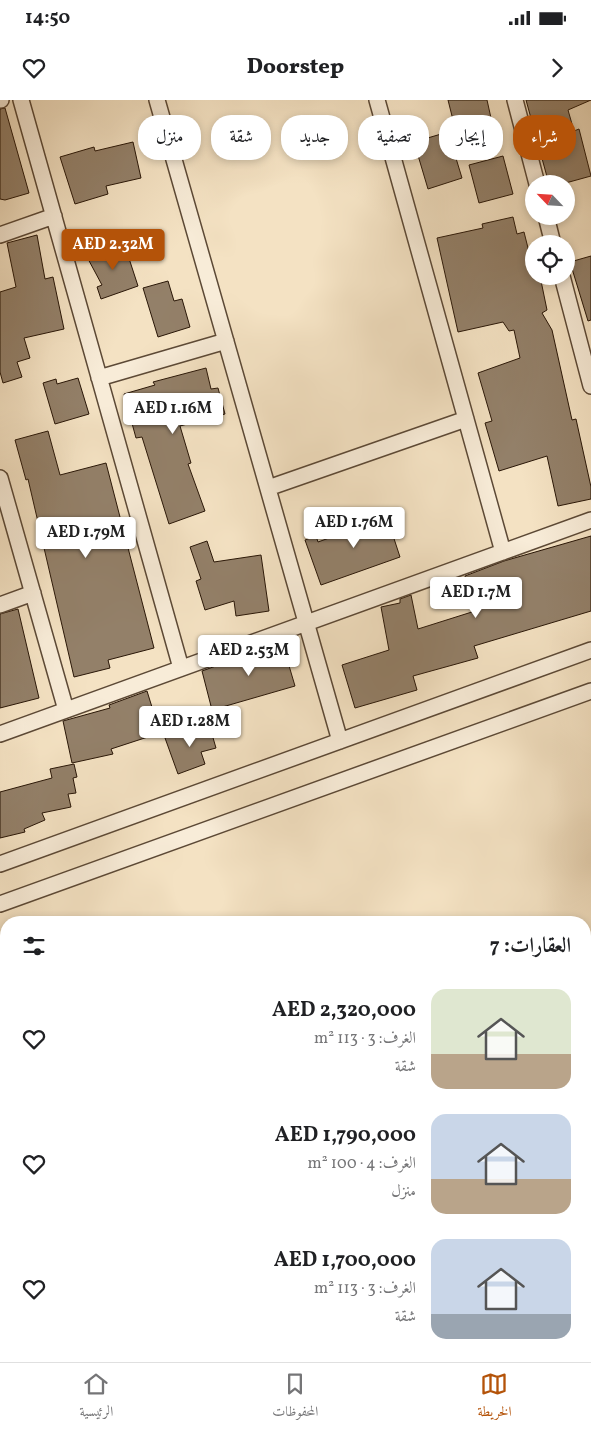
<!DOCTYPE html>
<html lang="ar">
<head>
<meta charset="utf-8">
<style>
  body { margin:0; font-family:Vollkorn,Amiri,serif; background:#f2f2f2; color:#202124; direction:rtl; height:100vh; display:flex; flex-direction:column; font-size:19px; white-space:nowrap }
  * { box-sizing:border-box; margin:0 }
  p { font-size:16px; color:#757577 }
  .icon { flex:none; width:28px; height:28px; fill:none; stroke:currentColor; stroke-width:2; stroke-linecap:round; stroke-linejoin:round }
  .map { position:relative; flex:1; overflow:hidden; direction:ltr }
  .drawer { position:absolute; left:0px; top:816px; width:591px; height:446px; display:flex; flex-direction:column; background:#fff; border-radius:20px 20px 0 0; box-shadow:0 2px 8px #0003; direction:rtl }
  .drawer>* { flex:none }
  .hud { position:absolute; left:15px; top:15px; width:561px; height:45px; direction:rtl; display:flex; gap:10px }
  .needle { width:32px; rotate:295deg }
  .tools { position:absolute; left:525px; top:75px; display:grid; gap:10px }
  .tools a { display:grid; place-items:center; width:50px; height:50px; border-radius:50%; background:#fff; box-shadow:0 2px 8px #0003; font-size:25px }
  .price { position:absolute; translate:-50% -42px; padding:0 11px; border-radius:5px; background:#fff; color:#222; font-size:16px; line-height:32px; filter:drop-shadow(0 1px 2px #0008) }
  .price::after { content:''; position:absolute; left:50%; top:30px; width:15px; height:11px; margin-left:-8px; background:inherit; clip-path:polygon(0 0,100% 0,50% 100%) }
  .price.active { background:#b45309; color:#fff }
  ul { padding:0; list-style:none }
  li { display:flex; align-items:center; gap:15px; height:125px; padding:0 20px }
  li span { display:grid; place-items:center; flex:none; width:140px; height:100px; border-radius:15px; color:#555 }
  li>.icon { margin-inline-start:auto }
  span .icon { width:60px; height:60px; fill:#fffc; stroke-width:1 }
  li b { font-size:21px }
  h2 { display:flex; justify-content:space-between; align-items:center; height:60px; padding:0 20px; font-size:21px }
  .chip { padding:0 18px; border-radius:20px; background:#fff; box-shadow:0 2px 8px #0003; font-size:18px; line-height:45px }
  .chip.active { background:#b45309; color:#fff }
  .status { display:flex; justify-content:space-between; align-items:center; height:35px; padding:0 25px; background:#fff; direction:ltr }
  .status svg { height:14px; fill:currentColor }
  header { display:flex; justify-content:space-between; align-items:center; height:65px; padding:0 20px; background:#fff; font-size:22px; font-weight:800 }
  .menu { display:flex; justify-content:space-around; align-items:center; height:70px; border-top:1px solid #e0e0e0; background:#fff; font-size:14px; color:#757577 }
  .menu a { display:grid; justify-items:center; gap:2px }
  .menu .active { color:#b45309 }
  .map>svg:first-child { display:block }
  .building { fill:#938069; stroke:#291607 }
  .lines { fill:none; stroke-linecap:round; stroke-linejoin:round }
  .minor-casing { stroke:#5c4936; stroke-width:18 }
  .minor { stroke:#f8ecd8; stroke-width:15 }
</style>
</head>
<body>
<div class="status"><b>14:50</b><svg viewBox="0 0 49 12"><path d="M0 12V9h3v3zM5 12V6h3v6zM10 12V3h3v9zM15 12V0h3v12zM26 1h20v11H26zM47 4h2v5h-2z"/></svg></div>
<header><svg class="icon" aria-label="forward" viewBox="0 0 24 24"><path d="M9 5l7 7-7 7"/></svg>Doorstep<svg class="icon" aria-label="heart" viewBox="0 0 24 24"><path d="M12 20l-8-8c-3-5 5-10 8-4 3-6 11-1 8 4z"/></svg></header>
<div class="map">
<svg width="591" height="1262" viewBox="0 0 591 1262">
  <rect width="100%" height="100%" fill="#f4e2c3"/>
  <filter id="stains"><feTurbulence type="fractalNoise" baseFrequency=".004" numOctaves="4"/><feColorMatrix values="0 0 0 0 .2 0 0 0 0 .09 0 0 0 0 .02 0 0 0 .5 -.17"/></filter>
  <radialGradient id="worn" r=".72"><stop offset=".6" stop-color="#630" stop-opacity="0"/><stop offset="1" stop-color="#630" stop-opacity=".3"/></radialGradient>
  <path class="building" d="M448,0H487L491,18L455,28Z
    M526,0H591L568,10L574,31L579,29L591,76L562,84H549Z
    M5,8L29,93L5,100L0,99V9Z
    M448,32L462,78L428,89L414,42Z
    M133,42L141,78L106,86L108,94L75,104L60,57L94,47L95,51Z
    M503,56L513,94L479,103L469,65Z
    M513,117L517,134L524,132L529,152L534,161V176H540L547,210L542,213L552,230L572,320L576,319L591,387V399L558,406L547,356L499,371L485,323L492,321L478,273L520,258L514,230L509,231L503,222L458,232L437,138L483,128L482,124Z
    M37,135L45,179L53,177L64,229L24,238L30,258L17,262L22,277L3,283L0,272V192L16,187L7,143Z
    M124,143L138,186L101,199L97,187L102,185L87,157Z
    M591,156V220L588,221L570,162Z
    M168,181L174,201L182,199L190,227L158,237L143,188Z
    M206,268L211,289L218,288L225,314L180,326L191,363L188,364L205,411L169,424L142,337L136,338L124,294L155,285L153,282Z
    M78,278L89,314L55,324L43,283L56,279L57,284Z
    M48,331L60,375L106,363L154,548L108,560L110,568L74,577L28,379L26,380L15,340Z
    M385,411L400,457L321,485L305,440L316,436L318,442L343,433L341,427Z
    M591,436V511L474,546L478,558L413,576L417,590L355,608L342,565L389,550L381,507L400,503V499L411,495L418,529L475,511L465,476L504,461Z
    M207,441L214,462L261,455L269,511L236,516L234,501L205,510L196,481L201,479L190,447Z
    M18,509L39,598L0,608V514Z
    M282,542L295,586L212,610L202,571Z
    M147,591L160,633L111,649L113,654L72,663L63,621L110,608L109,605Z
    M209,624L216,648L201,652L205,664L178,674L165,638Z
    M74,664L77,677L73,678L76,693L68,694L71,707L42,713L45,720L24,729L25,732L0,738V692L52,678L50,669Z"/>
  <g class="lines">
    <g class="minor-casing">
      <path id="minor" d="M0,0H1
        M21,0L181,568
        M157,0L340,641
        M377,0L503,452
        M515,0L537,84
        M546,116L553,144
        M0,135L54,116
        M562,176L591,286
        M99,278L226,241
        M0,378L66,610
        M268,388L466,319
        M0,505L33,493
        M0,634L591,420
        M0,764L591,550
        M0,804L591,591"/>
    </g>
    <use href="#minor" class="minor"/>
  </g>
  <rect width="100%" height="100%" filter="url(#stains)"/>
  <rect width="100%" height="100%" fill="url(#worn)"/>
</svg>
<div class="tools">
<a><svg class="needle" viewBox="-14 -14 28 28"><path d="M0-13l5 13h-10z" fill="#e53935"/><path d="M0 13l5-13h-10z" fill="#757577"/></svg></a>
<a><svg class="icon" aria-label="locate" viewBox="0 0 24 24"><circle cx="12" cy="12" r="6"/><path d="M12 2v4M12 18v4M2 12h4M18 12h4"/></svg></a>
</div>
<b class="price active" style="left:113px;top:171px">AED 2.32M</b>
<b class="price" style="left:173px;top:335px">AED 1.16M</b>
<b class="price" style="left:354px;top:449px">AED 1.76M</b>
<b class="price" style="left:86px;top:459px">AED 1.79M</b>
<b class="price" style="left:476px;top:519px">AED 1.7M</b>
<b class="price" style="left:249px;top:577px">AED 2.53M</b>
<b class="price" style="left:190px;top:648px">AED 1.28M</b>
<div class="hud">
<a class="chip active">شراء</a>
<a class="chip">إيجار</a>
<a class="chip">تصفية</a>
<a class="chip">جديد</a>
<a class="chip">شقة</a>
<a class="chip">منزل</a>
</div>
<section class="drawer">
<h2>العقارات: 7<svg class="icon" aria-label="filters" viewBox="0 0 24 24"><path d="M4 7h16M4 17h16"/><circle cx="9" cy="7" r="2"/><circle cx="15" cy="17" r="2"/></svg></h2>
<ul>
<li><span style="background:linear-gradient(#dfe7d0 65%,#b9a48a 0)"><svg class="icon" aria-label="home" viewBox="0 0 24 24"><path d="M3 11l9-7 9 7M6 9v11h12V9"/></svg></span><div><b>AED 2,320,000</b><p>الغرف: 3 · 113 m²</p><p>شقة</p></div><svg class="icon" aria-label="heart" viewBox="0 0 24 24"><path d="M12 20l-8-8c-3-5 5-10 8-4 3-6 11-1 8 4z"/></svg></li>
<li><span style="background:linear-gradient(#c9d6e8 65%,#b9a48a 0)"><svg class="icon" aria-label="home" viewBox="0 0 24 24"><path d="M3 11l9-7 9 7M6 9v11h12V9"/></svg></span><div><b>AED 1,790,000</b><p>الغرف: 4 · 100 m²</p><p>منزل</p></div><svg class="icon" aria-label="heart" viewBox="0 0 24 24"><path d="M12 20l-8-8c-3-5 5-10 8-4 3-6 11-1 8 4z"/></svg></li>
<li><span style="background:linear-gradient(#c9d6e8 75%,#9aa5b1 0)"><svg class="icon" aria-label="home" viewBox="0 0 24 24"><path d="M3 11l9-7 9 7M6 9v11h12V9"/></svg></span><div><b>AED 1,700,000</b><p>الغرف: 3 · 113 m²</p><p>شقة</p></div><svg class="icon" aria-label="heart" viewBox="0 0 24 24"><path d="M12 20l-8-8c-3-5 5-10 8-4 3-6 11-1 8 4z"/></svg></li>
</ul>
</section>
</div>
<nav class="menu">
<a class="active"><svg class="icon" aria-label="map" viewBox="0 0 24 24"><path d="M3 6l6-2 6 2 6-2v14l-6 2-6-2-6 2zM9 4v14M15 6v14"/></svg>الخريطة</a>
<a><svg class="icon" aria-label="saved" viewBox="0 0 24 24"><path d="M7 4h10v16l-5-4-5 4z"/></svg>المحفوظات</a>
<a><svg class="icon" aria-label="home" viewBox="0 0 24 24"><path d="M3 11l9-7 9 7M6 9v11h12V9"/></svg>الرئيسية</a>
</nav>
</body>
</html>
